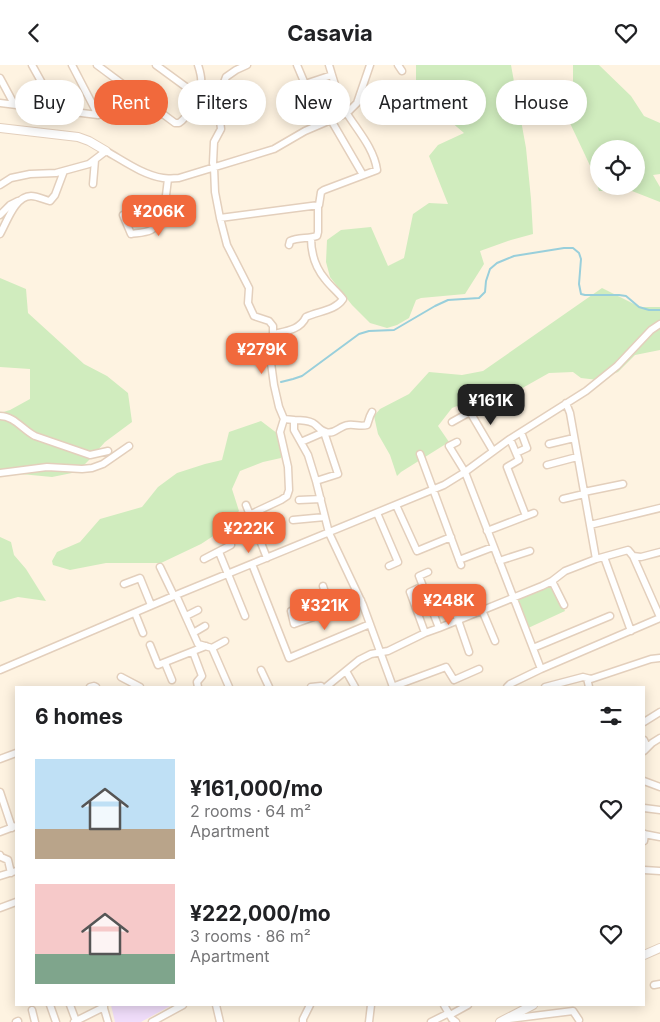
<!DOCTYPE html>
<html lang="en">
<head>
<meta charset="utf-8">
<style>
  body { margin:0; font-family:Inter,sans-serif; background:#f6f6f6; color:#202124; height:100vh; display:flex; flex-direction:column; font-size:19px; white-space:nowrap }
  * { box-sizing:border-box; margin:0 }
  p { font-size:16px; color:#757577 }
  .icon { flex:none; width:28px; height:28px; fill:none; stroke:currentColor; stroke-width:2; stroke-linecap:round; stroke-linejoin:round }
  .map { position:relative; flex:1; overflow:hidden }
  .sheet { position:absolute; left:15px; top:621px; width:630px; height:320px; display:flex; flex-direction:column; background:#fff; border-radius:0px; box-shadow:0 2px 12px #0003 }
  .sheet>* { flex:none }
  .top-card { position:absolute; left:15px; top:15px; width:630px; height:45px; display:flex; gap:10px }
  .fabs { position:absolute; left:590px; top:75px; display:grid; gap:10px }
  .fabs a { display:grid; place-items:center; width:55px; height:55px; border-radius:50%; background:#fff; box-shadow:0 2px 12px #0003; font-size:25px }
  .price { position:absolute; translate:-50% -42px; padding:0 11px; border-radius:10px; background:#f1693c; color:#fff; font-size:16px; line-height:32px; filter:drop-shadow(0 1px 2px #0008) }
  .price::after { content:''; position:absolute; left:50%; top:30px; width:15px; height:11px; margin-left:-8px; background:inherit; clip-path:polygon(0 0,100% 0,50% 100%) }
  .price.on { background:#222; color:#fff }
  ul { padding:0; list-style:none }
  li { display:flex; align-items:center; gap:15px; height:125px; padding:0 20px }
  li span { display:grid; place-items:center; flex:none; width:140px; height:100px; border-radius:0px; color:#555 }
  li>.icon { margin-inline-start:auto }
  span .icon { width:60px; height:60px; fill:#fffc; stroke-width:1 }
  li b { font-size:21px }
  h2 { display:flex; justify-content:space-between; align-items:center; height:60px; padding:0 20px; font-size:21px }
  .chip { padding:0 18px; border-radius:22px; background:#fff; box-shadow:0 2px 12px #0003; font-size:18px; line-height:45px }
  .chip.on { background:#f1693c; color:#fff }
  header { display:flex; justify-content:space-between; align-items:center; height:65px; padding:0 20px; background:#fff; font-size:22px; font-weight:700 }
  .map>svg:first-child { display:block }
  .education { fill:#f0ddfa }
  .green { fill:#d0ecbe; fill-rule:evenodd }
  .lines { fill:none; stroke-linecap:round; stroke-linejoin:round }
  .stream { stroke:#99cfdb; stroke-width:2 }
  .minor-casing { stroke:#e3cfbc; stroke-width:9 }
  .tertiary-casing { stroke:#e3cfbc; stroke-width:10 }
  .minor { stroke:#fff; stroke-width:6 }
  .tertiary { stroke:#fff; stroke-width:8 }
</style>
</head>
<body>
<header><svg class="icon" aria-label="back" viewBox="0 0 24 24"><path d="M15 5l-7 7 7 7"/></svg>Casavia<svg class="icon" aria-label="heart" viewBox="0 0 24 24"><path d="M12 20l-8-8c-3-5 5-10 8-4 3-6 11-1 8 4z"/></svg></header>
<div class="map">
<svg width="660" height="957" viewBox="0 0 660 957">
  <rect width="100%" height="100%" fill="#fef3e1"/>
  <path class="education" d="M111,940H172L141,957H115Z"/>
  <path class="green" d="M416,0H511L526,83L531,134L533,169L511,175L480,186L484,199L465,229L421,233L416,235L409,253L397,260L387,263L370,258L352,240L330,212L326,197L327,175L341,165L371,162L388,201L404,193L413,149L429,138L448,139L429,91L438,80L464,68L450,56L427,41L416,15Z
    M573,0H599L631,31L644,51L660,58V109L653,110L660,122V137L632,126H599L594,109L569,56L573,21ZM599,84H636V121H599Z
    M0,213L26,224L28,248L84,299L107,311L128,328L132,357L105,377L89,395L77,407L52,412L0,407V348L10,345L30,334V304L0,302Z
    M602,223L640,242H660V285L635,290L618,307L598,315L581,313L573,307L549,308L510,330L475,334L452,343L438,361L449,377L401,407L397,411L390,390L378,369L374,351L380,344L409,329L429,307L462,310L483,306Z
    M261,356L286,375L281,393L263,397L240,406L232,424L239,446L221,466L201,479L161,498H106L70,505L53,500L52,496L57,487L80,477L100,454L142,442L158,422L177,408L205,399L222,395L229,367Z
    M0,472L11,477L14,490L26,504L46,536L18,532L0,537Z
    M552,516L565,546L526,564L513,532Z"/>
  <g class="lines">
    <path class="stream" d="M281,317L293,314L302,311L359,269L369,266L394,265L435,241L448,235L479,233L485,227L486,216L490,204L497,198L514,191L564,183H573L579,188L581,194L579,219L581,229L585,230H619L626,231L639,242L649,245H660"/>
    <g class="minor-casing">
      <path id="minor" d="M32,0L57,45
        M72,0L98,50
        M97,0L175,58H179C187,53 200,31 201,20C202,14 200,6 198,0
        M156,0L197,30
        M247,0L236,5L226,12L223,20L219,47L221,64L214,77L213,98L214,102L215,127L220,153L227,180L249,223L248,238L254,251L269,256L273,261V269L269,283L274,320L279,342L284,354L294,355V365L308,390L316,416L329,468L363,540L393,622
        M297,0L305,19L332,10
        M398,0L402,6
        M0,13L14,39
        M0,38L98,50L106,47L137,30
        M331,55L363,110
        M93,119L95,95
        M0,120L11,113L30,109L56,108L89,99L106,86C124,96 143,110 163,113C168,114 174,113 179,113L274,84L305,66L347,48L357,38L370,0
        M0,150L10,140L18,136
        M123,150L131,169C137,168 145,168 151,165C165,158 166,128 168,114
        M220,153L319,140L321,127L324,125L377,105C374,83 357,65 346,47C338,33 334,16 329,0
        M0,169C7,157 15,131 31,131C38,131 44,135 50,136L55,130L64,106
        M289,180L290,176C298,172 308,174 317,171L318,167V140
        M273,269C286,266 300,265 306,252C318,246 335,246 343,234C338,227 330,221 325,214C315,202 311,187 311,173
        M566,338L570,348L596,494
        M0,351C14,351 23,365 35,371L90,390L108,386
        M294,355C300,355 307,355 313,358C318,361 320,366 326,367C335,370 339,361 348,360C355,359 360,362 367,360L370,351L372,347
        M452,357L470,347L493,386
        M510,374L519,395L507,402L526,451
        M301,377L324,367L338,409L316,416
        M457,377L449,381L465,407L541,604
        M549,379L574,373
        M516,388L527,383L521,367
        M420,389L461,500
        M547,400L577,392
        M0,408L47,402L82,404L92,403L103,399L129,381
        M584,427L623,419
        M563,434L584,429
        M299,435L321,434
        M246,440L267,493
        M396,440L417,486L451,472
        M377,448L398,497L389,501
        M249,450L281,435L287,431L289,425L288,402L280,367L284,354
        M293,455L325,452
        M224,458L250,453
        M590,460L660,443
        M487,466L534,448
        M219,487L245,551
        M633,491L641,492L660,487
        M604,492L631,566
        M204,494L231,480
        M459,495L493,482
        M499,496L530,486
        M252,499L289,593L370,559
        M160,502L174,531
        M428,507L419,511L439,563
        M552,516L564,540
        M124,519L140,513L151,540
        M323,521L331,546
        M423,521L410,527L425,568
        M449,529L469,587
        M176,530L198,579L212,583L229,622
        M326,532L291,546L294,559L361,535
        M482,545L495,576
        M135,548L143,568
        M186,551L198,545
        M193,568L205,561
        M150,580L158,600L206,581
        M212,583L225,576
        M533,583L610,551
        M193,587L202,611L197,617L198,622
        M165,598L172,615
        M0,605L176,530L444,420L465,407L510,374L586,326L617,301L651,265L660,259
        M261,605L269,622
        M346,606L355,622
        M121,612L140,622
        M587,613L589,622
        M90,622L94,621L96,622
        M311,622L321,621V622
        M326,622L359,595L371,589L388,586L425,568L439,563L542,521L552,516L565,506L596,494L628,485L633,491L660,552
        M392,622L446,602L454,615L479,604
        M507,622L510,619L541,604L660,553
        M545,622L583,612L591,614L651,594L660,593
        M644,657L660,647
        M644,675L647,682
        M644,686L652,678L660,673
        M0,694L16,688
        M644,716L660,722
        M0,727L12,763
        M644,743L660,745
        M0,767L16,761
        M644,769L660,772
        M644,776L645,769
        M0,790L1,792L8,795L11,808
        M644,805L660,806
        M0,811L16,806
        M0,843L16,837
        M654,920L660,919
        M50,940L56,957
        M70,940L76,956
        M103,940L108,957
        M216,940L220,957
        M444,940L452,954L456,957
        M32,945L35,957
        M450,950L468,940
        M509,954L573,946L579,955
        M16,957L18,956
        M74,957L104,942
        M152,957L183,940
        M303,957V954L310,940
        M369,957L371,940
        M431,957L449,948"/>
    </g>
    <g class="tertiary-casing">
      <path id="tertiary" d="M0,63L78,72L89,76L106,86
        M644,890L660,883
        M500,957L533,940"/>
    </g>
    <use href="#minor" class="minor"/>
    <use href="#tertiary" class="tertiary"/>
  </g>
</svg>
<div class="fabs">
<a><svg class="icon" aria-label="locate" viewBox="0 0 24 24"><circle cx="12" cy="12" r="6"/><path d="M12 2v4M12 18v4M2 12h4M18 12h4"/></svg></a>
</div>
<b class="price" style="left:159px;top:172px">¥206K</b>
<b class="price" style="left:262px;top:310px">¥279K</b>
<b class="price on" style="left:491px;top:361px">¥161K</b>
<b class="price" style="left:249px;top:489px">¥222K</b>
<b class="price" style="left:449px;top:561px">¥248K</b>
<b class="price" style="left:325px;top:566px">¥321K</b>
<div class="top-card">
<a class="chip">Buy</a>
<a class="chip on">Rent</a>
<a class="chip">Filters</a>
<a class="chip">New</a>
<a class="chip">Apartment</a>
<a class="chip">House</a>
</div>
<section class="sheet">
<h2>6 homes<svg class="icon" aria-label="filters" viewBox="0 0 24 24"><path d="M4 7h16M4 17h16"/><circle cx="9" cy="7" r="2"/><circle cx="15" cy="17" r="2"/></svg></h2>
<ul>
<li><span style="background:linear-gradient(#bfe0f5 70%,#b9a48a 0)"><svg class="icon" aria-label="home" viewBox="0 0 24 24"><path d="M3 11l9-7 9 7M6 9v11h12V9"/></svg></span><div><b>¥161,000/mo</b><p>2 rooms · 64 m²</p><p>Apartment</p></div><svg class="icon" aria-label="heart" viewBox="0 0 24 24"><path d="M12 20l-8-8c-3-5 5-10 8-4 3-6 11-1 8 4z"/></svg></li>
<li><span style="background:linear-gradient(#f6c9c9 70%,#7fa58c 0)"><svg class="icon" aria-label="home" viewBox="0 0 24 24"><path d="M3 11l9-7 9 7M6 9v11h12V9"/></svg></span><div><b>¥222,000/mo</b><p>3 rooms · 86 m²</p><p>Apartment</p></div><svg class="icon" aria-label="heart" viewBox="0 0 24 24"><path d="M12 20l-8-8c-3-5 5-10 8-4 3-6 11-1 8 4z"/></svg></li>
</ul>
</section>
</div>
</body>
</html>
